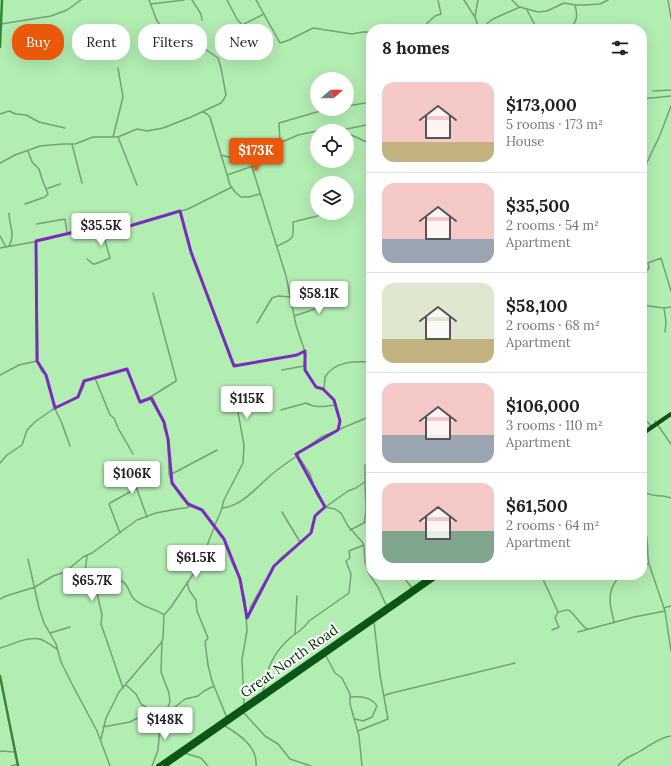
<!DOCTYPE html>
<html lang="en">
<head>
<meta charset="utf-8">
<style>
  body { margin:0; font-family:Lora,serif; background:#f6f6f6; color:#202124; height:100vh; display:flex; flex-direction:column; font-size:15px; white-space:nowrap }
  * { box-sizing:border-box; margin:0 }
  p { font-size:13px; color:#757577 }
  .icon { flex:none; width:22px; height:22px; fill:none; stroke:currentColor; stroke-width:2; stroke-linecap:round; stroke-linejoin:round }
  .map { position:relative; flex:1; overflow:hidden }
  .panel { position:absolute; left:366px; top:24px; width:281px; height:556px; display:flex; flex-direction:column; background:#fff; border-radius:16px; box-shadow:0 4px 16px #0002 }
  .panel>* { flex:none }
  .banner { position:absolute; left:12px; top:24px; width:294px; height:36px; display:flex; gap:8px }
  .needle { width:26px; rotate:69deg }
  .fabs { position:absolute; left:310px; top:72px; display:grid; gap:8px }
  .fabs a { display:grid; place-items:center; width:44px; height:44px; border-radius:50%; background:#fff; box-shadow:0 4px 16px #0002; font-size:20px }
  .price { position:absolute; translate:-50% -34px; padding:0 9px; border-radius:4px; background:#fff; color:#222; font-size:13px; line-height:26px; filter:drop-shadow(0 1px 2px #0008) }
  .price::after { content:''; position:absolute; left:50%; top:24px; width:12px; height:9px; margin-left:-6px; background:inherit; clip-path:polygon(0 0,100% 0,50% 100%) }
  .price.selected { background:#ea580c; color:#fff }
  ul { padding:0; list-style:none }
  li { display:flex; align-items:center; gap:12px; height:100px; padding:0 16px }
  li+li { border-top:1px solid #e0e0e0 }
  li span { display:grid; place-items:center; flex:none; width:112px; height:80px; border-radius:12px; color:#555 }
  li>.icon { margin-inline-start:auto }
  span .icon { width:48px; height:48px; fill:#fffc; stroke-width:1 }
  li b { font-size:17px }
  h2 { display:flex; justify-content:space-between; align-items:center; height:48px; padding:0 16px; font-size:17px }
  .tag { padding:0 14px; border-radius:16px; background:#fff; box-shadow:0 4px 16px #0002; font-size:14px; line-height:36px }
  .tag.selected { background:#ea580c; color:#fff }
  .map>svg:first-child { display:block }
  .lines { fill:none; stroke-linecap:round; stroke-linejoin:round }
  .street { stroke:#72a373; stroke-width:1.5 }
  .secondary { stroke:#37863d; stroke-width:2.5 }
  .highway { stroke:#0b5617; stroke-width:4 }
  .marked { fill:none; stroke:#7b2cbf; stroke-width:3; stroke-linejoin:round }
  .labels { text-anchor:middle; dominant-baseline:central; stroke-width:4; stroke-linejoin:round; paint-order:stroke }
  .street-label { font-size:14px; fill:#0e250f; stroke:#f8fef8 }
</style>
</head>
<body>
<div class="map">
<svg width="671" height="766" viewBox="0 0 671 766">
  <rect width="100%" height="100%" fill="#b2edb2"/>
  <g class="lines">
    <path class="street" d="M192,0L201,14L202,20
      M227,0L237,19L242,25L264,14
      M256,0L280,43L289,40L313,28L352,34L363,32H371
      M464,0L476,19L478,29
      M512,0L519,7
      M668,0L671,18
      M151,4L184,0
      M527,10L537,29
      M475,16L478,0
      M1,24L51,16L67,10L81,0
      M421,29L435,16L441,14L438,0
      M458,29H461
      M467,29H474
      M480,29L493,19L520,7L538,12L547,11L564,3L575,5H585L600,4L608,0
      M570,29C577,21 578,16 575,5
      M653,91L671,90
      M642,99L671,96
      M347,106L371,102
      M203,112L207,114L210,117L230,185L235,192L241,197H249L260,194
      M0,114L9,111L16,114L26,115L39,122L65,128
      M323,131H325
      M337,131L371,124
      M347,133L371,144
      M113,137L123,97L118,68
      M118,137L137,185
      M280,143L298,135L317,131
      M72,144L82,183
      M221,155L228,157L243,156
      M0,163L15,155L40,146L63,144H75L93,137H118L137,129L147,131L163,128L191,117L221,103L224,99L226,95L221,68L218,58L208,51L162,27L157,21L149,0
      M252,167L286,276L296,325L306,355L304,364L305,370L315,386L323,389L334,400L340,421L339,429
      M642,173L660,135L671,106
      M227,175L262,163L278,156V149L280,143L279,123L327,109
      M46,189L60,184
      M25,204L45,197L48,194L42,179L39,169L32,162L28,151
      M180,211L191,252L232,363L237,365L297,355L305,351
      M37,224L65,219L67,233
      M0,236L6,247
      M36,241L38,359L37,361
      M9,246C16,233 9,227 9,213
      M277,246C293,239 294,240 293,222L329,213
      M0,248L39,241L113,223L116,229H118L188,209L232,187
      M87,259L93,264H95L110,258L101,226
      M642,277L649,268L648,263L661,258L671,291
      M642,305L664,308L671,307
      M664,308L666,322L665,332
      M294,316L336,302L341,301L345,303
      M257,323L272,298L278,296L291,297
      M282,370L304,366
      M0,375L19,365L37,361L42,372L46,375L55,408
      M95,378L110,415L114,418L118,428L133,454
      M324,389L325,377C335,361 355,361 371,362
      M152,396L164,422V428L168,439L169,474L172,483L182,498L191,505
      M55,409L61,421L70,446
      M281,410L306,403C316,409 325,406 336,405
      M371,416L321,437L299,453L298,456L310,474L316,493L325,507L335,509L341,513L348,526L363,543L364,548L365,562L369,574L378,587L387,607
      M642,416L652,427
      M655,421L671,444
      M0,463L7,455L22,445L27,430L36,421L52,410L78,397L83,388L85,381L126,370L129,374L141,403L176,381V379L153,293
      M365,465V481
      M130,470L147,517
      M170,475L217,450
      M642,491C651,498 661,494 671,498
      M222,508C242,506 257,487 271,475C279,468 288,462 297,456
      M282,512L300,542
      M364,523L371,518
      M642,524C650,537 646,550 649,564L665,611L671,651
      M214,527L221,511L224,500L243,463L244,445L234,391
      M350,530L364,523L366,511L365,483L367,480L371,478
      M120,533L109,504L110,503L137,488
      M87,556L85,572L86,575C91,578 98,581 104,581C110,581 117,579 122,581C129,585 129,594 134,599C143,608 155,608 164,615
      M28,559L39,608L44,623L56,644L61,662L72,684L97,731L110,766
      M642,566L649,564
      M402,575L412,588
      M541,575L558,612L555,618L559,627L552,630
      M94,579L102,615L101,624L123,688
      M187,582L189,590L196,600L197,611L208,638L205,642L208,665L212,681L227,718
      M0,599L6,596L35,587L53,576L65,572L83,557L92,553L137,520L156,513L177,509L185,508L192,506L196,507L202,510L224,539L232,563L240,579L245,600L247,631L242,659L244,705
      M664,608L671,606
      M558,612C561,612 564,610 568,610C572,610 581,626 587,629
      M248,617L251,606L274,566L282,557L311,533C315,527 312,520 317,513L348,491L356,488L366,481
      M614,623C613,616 610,607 610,600C610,590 615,576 626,575
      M578,632L634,617L665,611
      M50,633L70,627
      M295,634L297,596
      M0,648C11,645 28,636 40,639C46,641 52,646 57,649
      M326,656L335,673L342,678L350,694V704L359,736L362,766
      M126,685L136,694L141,704L155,713
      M263,692C267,669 272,654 290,638C296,633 305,628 309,621L349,593L351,574L346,561L350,558L349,551L364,545
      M384,696L388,694L515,663
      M351,697C360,696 372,697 377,706L372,717L363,721L355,719
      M244,713L265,736L278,744L290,759L311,766
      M225,726C240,735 258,747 256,766
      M103,727L130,722L145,714H166L185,699L198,696L204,691L214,686
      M358,731L388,719L380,675L374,622
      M101,739L106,718L119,692L161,643L163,638L164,615L171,607L206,555L208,543L214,528
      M0,751L15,752
      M184,753L201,758L208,766
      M11,766L18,764
      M152,766L158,750L160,727L170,702L169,693L161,672L162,641
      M618,766C624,757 633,756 642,750C653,744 658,738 671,736"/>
    <path class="secondary" d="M0,47L2,0
      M0,676L18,766"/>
    <path class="highway" d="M642,434L671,414
      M158,766L433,575
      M165,766L439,575"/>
  </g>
  <path class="marked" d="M180,211L191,252L234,366L297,355L305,351V370L316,387L323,389L334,400L340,421L338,430L296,454L325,507L315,516L311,533L274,566L247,618L240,579L224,539L202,510L188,504L172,483L168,439L164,422L151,398L140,402L127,369L84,381L78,397L55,408L46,375L37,361L36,241L113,223L116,230Z"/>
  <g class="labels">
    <g class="street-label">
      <text transform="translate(289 661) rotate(-35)">Great North Road</text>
    </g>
  </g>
</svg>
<div class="fabs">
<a><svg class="needle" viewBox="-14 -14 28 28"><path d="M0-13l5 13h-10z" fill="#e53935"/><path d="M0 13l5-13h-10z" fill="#757577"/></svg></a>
<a><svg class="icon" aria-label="locate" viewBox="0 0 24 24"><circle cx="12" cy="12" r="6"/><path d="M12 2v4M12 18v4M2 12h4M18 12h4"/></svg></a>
<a><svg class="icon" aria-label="layers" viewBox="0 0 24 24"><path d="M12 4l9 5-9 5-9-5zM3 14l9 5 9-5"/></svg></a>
</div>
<b class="price selected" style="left:256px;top:172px">$173K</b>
<b class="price" style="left:101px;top:247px">$35.5K</b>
<b class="price" style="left:319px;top:315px">$58.1K</b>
<b class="price" style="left:247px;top:420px">$115K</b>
<b class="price" style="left:132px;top:495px">$106K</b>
<b class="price" style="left:196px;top:579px">$61.5K</b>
<b class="price" style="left:92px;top:602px">$65.7K</b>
<b class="price" style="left:165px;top:741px">$148K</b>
<div class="banner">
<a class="tag selected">Buy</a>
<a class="tag">Rent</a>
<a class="tag">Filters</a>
<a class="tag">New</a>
</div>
<section class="panel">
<h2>8 homes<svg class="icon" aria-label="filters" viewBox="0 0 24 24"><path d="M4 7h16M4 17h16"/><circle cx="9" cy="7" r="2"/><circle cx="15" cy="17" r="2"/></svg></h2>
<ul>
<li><span style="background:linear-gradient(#f6c9c9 75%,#c2b280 0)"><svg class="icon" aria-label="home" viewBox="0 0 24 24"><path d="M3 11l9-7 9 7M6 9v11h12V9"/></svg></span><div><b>$173,000</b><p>5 rooms · 173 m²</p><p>House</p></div></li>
<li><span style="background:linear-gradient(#f6c9c9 70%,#9aa5b1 0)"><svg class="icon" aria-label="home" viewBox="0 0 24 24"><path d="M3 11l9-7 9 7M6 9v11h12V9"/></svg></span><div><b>$35,500</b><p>2 rooms · 54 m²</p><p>Apartment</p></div></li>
<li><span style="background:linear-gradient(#dfe7d0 70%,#c2b280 0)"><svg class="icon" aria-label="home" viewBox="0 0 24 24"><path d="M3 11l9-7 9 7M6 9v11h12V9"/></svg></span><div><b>$58,100</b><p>2 rooms · 68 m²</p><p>Apartment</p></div></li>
<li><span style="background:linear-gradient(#f6c9c9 65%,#9aa5b1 0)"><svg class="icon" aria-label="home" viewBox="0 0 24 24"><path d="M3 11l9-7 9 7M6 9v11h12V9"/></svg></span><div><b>$106,000</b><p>3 rooms · 110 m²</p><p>Apartment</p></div></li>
<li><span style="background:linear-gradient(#f6c9c9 60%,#7fa58c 0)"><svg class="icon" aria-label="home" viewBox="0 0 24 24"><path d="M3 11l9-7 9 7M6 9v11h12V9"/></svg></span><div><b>$61,500</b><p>2 rooms · 64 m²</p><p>Apartment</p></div></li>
</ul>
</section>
</div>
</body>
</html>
